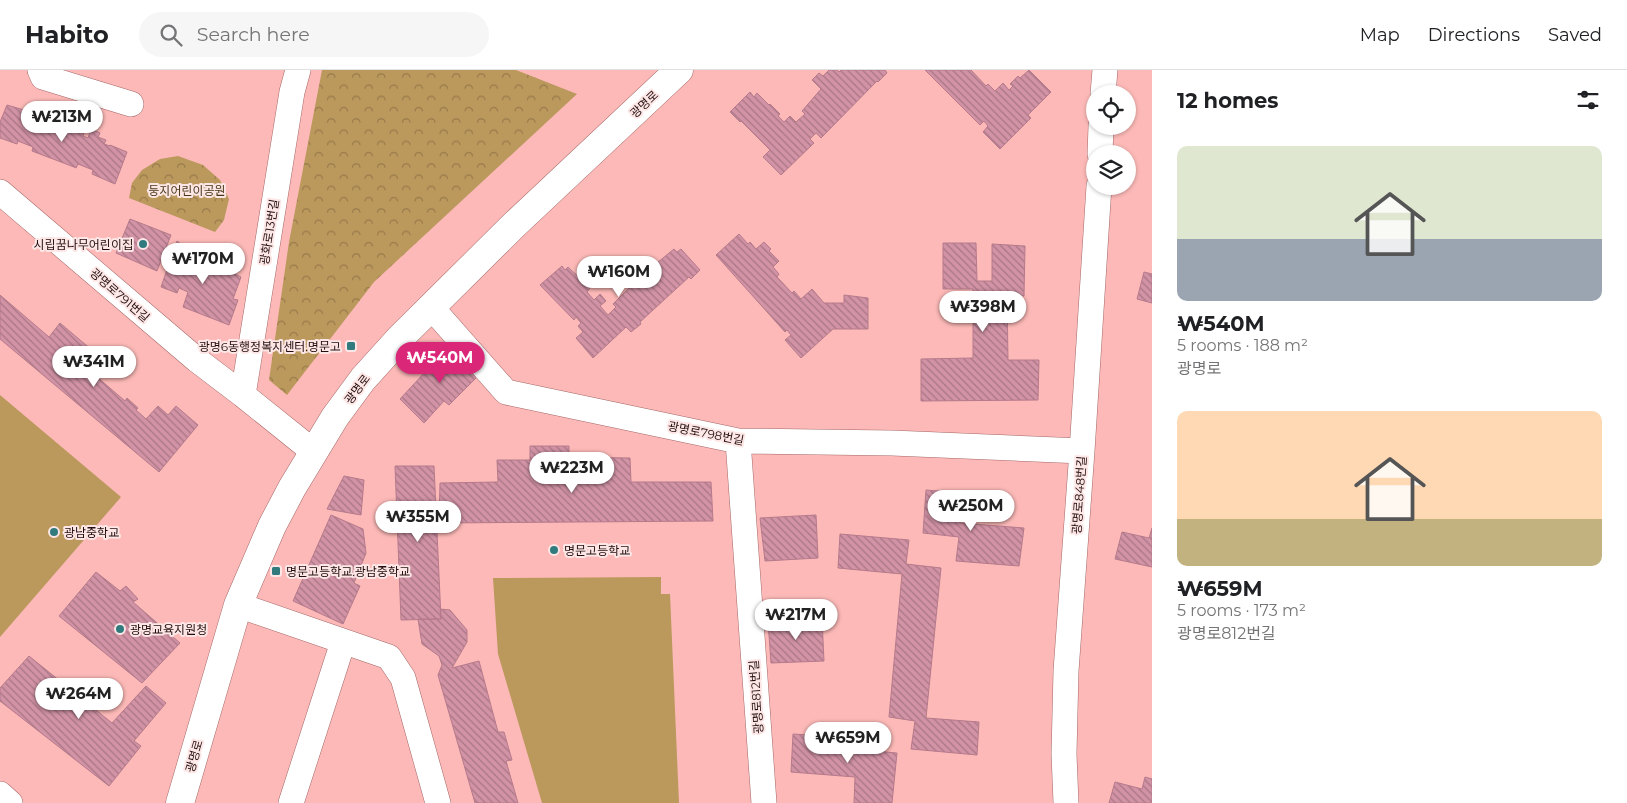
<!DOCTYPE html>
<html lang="en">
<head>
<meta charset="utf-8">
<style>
  body { margin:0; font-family:Montserrat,"Noto Sans KR",sans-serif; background:#f6f6f6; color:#202124; height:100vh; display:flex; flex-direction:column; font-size:19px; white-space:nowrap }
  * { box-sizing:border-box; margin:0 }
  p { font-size:16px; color:#757577 }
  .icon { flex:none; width:28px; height:28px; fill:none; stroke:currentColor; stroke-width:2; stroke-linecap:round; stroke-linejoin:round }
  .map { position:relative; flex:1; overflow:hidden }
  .drawer { display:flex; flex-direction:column; background:#fff; width:475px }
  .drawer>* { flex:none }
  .controls { position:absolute; left:1086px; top:15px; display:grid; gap:10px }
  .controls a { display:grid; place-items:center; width:50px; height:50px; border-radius:50%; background:#fff; box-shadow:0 1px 4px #0004; font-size:25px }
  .price { position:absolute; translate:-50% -42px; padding:0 11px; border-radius:18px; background:#fff; color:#222; font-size:16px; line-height:32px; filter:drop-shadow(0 1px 2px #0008) }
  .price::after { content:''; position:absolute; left:50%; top:30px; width:15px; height:11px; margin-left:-8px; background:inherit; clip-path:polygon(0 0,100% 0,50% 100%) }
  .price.on { background:#db2777; color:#fff }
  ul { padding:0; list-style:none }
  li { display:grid; align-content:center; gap:10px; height:265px; padding:0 25px }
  li span { display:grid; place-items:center; height:155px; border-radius:10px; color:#555 }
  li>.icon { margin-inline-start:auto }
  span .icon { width:90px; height:90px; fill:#fffc; stroke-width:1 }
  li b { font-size:21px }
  h2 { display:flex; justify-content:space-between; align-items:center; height:60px; padding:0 25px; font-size:21px }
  header { display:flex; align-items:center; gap:30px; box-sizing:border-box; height:70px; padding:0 25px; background:#fff; border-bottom:1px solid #e0e0e0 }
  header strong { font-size:24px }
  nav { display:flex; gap:28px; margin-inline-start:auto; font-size:18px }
  .search { width:350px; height:45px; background:#f6f6f6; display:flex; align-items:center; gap:12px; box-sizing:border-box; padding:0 18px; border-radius:28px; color:#757577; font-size:19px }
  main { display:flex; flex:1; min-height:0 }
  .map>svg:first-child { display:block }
  .grass { fill:#bb985c }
  .park { fill:url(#park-crowns) }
  .building { fill:url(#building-back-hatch); stroke:#b67a8b }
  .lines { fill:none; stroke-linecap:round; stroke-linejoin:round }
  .minor-casing { stroke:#a46767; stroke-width:26 }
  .major-casing { stroke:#a46767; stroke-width:29 }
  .minor { stroke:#fff; stroke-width:25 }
  .major { stroke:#fff; stroke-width:28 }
  .poi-dot { fill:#317a7e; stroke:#fde7e6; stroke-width:2 }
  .labels { text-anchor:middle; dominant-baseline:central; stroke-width:4; stroke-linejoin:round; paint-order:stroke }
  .street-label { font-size:12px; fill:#240d0e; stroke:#fde7e6 }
  .park-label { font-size:12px; fill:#493818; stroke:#fde7e6 }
  .poi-label { font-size:12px; fill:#240d0e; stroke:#fde7e6; text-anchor:start }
</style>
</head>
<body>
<header>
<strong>Habito</strong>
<div class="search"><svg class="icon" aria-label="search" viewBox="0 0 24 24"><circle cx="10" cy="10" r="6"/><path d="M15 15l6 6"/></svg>Search here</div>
<nav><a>Map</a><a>Directions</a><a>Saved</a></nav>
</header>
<main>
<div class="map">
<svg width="1152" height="733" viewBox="0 0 1152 733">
  <defs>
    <pattern id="park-crowns" width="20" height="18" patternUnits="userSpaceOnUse" patternTransform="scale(1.25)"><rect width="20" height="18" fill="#bb985c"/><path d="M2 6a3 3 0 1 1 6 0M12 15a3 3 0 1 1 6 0" fill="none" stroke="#987a4a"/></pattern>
    <pattern id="building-back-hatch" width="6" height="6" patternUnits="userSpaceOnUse" patternTransform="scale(1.25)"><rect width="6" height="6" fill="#d193a5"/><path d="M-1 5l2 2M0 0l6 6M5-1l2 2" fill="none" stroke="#a97685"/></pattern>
  </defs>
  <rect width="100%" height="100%" fill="#fcb9b7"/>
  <path class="grass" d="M0,325L121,427L0,567Z
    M661,507V524H670L679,733H542L498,584L493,508Z"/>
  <path class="park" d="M322,0H516L577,24L374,212L287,325L269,310L289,172Z
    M178,86L203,95L220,110L229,129L224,150L215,162L129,128L132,113L142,100L160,89Z"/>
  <path class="building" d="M829,0H837L839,2L841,0H885L887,3L878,12L877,11L821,68L816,63L810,69L814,73L781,105L763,87L770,80L741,51L740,52L730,42L750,22L754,27L757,23L769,35L770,34L780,44L778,46L784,52L790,46L796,52L805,44L802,41L821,19L812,10L819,3L823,6Z
    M925,0H971L986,16L988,14L995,21L1003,13L1009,20L1013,16L1010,14L1018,6L1020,8L1029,0L1051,22L1028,45L1031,48L1000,79L983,62L988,56L984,51L980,55Z
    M7,35L24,40L23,42L27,44L29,39L38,43L40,38L48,41L44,50L50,52L51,51L75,62V60L84,64L83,66L88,68L91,59L100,63L98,67L106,70L104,74L110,76V75L127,82L115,114L92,104L93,100L78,94L76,98L74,97L32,81L33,77L18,71L17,74L0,68V52Z
    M130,149L171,165L157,201L116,183Z
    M739,164L748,174L750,172L756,179L764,172L771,179L769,181L779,191L773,197L779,204L777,207L792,223L794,221L801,229L812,219L824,233H844V225L868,228V259H833L801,288L785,270L791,265L787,260L785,262L716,185Z
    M177,171L192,183L191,186L200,190L201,187L236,201L235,204L241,207L233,229L238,230L229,255L183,237L188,222L179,218L177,223L161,217Z
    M943,173H976L977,211H992V174L1025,176L1024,226L1007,224L1008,290H1039L1038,330L921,331V289L973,288V219H943Z
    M674,179L677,182L681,179L700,200L691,209L689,207L640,252L641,254L631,262L626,257L593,288L576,268L583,262L578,256L581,253L576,247L574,250L540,215L562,196L565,200L568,197L590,218L587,222L594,230L600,224L606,231L600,236L608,245L616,237L613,234L634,213L625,203L632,197L635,200L646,190L652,197Z
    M1144,202L1152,204V233L1137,229Z
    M0,225L49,267L60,253L93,281L82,294L125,331L127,328L138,338L136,340L146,349L158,336L168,345L176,336L198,355L159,402L0,269Z
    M451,274L479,305L449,335L444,331L424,353L400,329Z
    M530,376H569V387L630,388L631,412H711L713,451L439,453L440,413L498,412L497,390H530Z
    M395,396H434L441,549L401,550Z
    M344,406L364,410L361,445L327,439Z
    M926,420L961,423L960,453L1024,458L1019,496L956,491L959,467L923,463Z
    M331,445L363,459L366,483L354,513L360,516L343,554L293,531Z
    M816,445L818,488L765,491L760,448Z
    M1152,458V497L1115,489L1122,462L1149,468Z
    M840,464L909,470L906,494L941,498L926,648L979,652L977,685L911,679L915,651L889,647L902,504L838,498Z
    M96,502L120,521L126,516L138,529L133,532L180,573L142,613L59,546Z
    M440,539L450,540L467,560V572L452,598L479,591L498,662H504L512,690L506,691L518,733H475L438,605L442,595L439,586L422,574L418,549H441Z
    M822,549L824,591L771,593L768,551Z
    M29,586L112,653L146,616L166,633L134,671L141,676L109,716L0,631V618Z
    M793,664L877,669L875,681L897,683L892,733H854L855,707L791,702Z
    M1145,707L1152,709V733H1109L1115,712L1142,719Z"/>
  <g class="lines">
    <g class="minor-casing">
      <path id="minor" d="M40,0L43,7L131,34
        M1103,24L1105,0
        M1100,84L1101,56
        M0,122L197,290L243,325L314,382
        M431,237L506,322L738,371L892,373L1082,381
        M243,325L292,22L298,0
        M738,371L764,733
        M238,535L389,587L403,608L438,733
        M0,724L10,733
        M291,733L343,572
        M1066,733L1064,684L1066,601L1082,381L1099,116"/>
    </g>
    <g class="major-casing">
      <path id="major" d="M180,733L238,535L272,456L292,418L335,347L363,309L400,268L514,155L679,0"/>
    </g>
    <use href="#minor" class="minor"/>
    <use href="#major" class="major"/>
  </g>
  <g class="poi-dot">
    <circle cx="143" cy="174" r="5"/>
    <rect x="346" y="271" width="10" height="10" rx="2.5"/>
    <circle cx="54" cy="462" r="5"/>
    <circle cx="554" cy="480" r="5"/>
    <rect x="271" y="496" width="10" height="10" rx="2.5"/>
    <circle cx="120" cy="559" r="5"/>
  </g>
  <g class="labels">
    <g class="street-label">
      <text transform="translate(644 34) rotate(-43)">광명로</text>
      <text transform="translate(269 162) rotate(-81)">광화로13번길</text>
      <text transform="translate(120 225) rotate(41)">광명로791번길</text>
      <text transform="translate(357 319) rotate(-53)">광명로</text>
      <text transform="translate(706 363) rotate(11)">광명로798번길</text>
      <text transform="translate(1079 425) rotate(-86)">광명로848번길</text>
      <text transform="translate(756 627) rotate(-94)">광명로812번길</text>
      <text transform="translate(194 686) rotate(-74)">광명로</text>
    </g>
    <g class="park-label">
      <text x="187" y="120">둥지어린이공원</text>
    </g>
    <g class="poi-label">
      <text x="133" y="174" text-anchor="end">시립꿈나무어린이집</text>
      <text x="341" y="276" text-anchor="end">광명6동행정복지센터.명문고</text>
      <text x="64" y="462">광남중학교</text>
      <text x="564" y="480">명문고등학교</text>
      <text x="286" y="501">명문고등학교.광남중학교</text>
      <text x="130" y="559">광명교육지원청</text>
    </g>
  </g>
</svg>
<div class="controls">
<a><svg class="icon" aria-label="locate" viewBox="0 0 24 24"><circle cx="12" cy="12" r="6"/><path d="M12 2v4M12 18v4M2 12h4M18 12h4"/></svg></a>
<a><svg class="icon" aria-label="layers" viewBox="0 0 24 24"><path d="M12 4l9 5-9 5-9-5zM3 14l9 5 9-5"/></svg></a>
</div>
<b class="price" style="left:62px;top:73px">₩213M</b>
<b class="price" style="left:203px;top:215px">₩170M</b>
<b class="price" style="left:619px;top:228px">₩160M</b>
<b class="price" style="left:983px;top:263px">₩398M</b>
<b class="price on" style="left:440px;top:314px">₩540M</b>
<b class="price" style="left:94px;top:318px">₩341M</b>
<b class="price" style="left:572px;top:424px">₩223M</b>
<b class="price" style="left:971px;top:462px">₩250M</b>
<b class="price" style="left:418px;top:473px">₩355M</b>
<b class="price" style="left:796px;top:571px">₩217M</b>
<b class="price" style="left:79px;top:650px">₩264M</b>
<b class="price" style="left:848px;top:694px">₩659M</b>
</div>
<section class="drawer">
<h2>12 homes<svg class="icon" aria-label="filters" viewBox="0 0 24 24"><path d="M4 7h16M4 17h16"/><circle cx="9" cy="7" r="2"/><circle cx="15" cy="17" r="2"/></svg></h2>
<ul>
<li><span style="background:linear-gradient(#dfe7d0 60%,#9aa5b1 0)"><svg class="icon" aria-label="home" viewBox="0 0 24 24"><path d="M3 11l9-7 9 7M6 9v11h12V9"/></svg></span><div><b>₩540M</b><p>5 rooms · 188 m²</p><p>광명로</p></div></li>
<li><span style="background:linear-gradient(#ffd9b3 70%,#c2b280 0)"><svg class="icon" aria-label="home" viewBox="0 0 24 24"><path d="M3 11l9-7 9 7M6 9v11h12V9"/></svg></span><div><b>₩659M</b><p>5 rooms · 173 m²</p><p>광명로812번길</p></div></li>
</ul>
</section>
</main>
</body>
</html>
